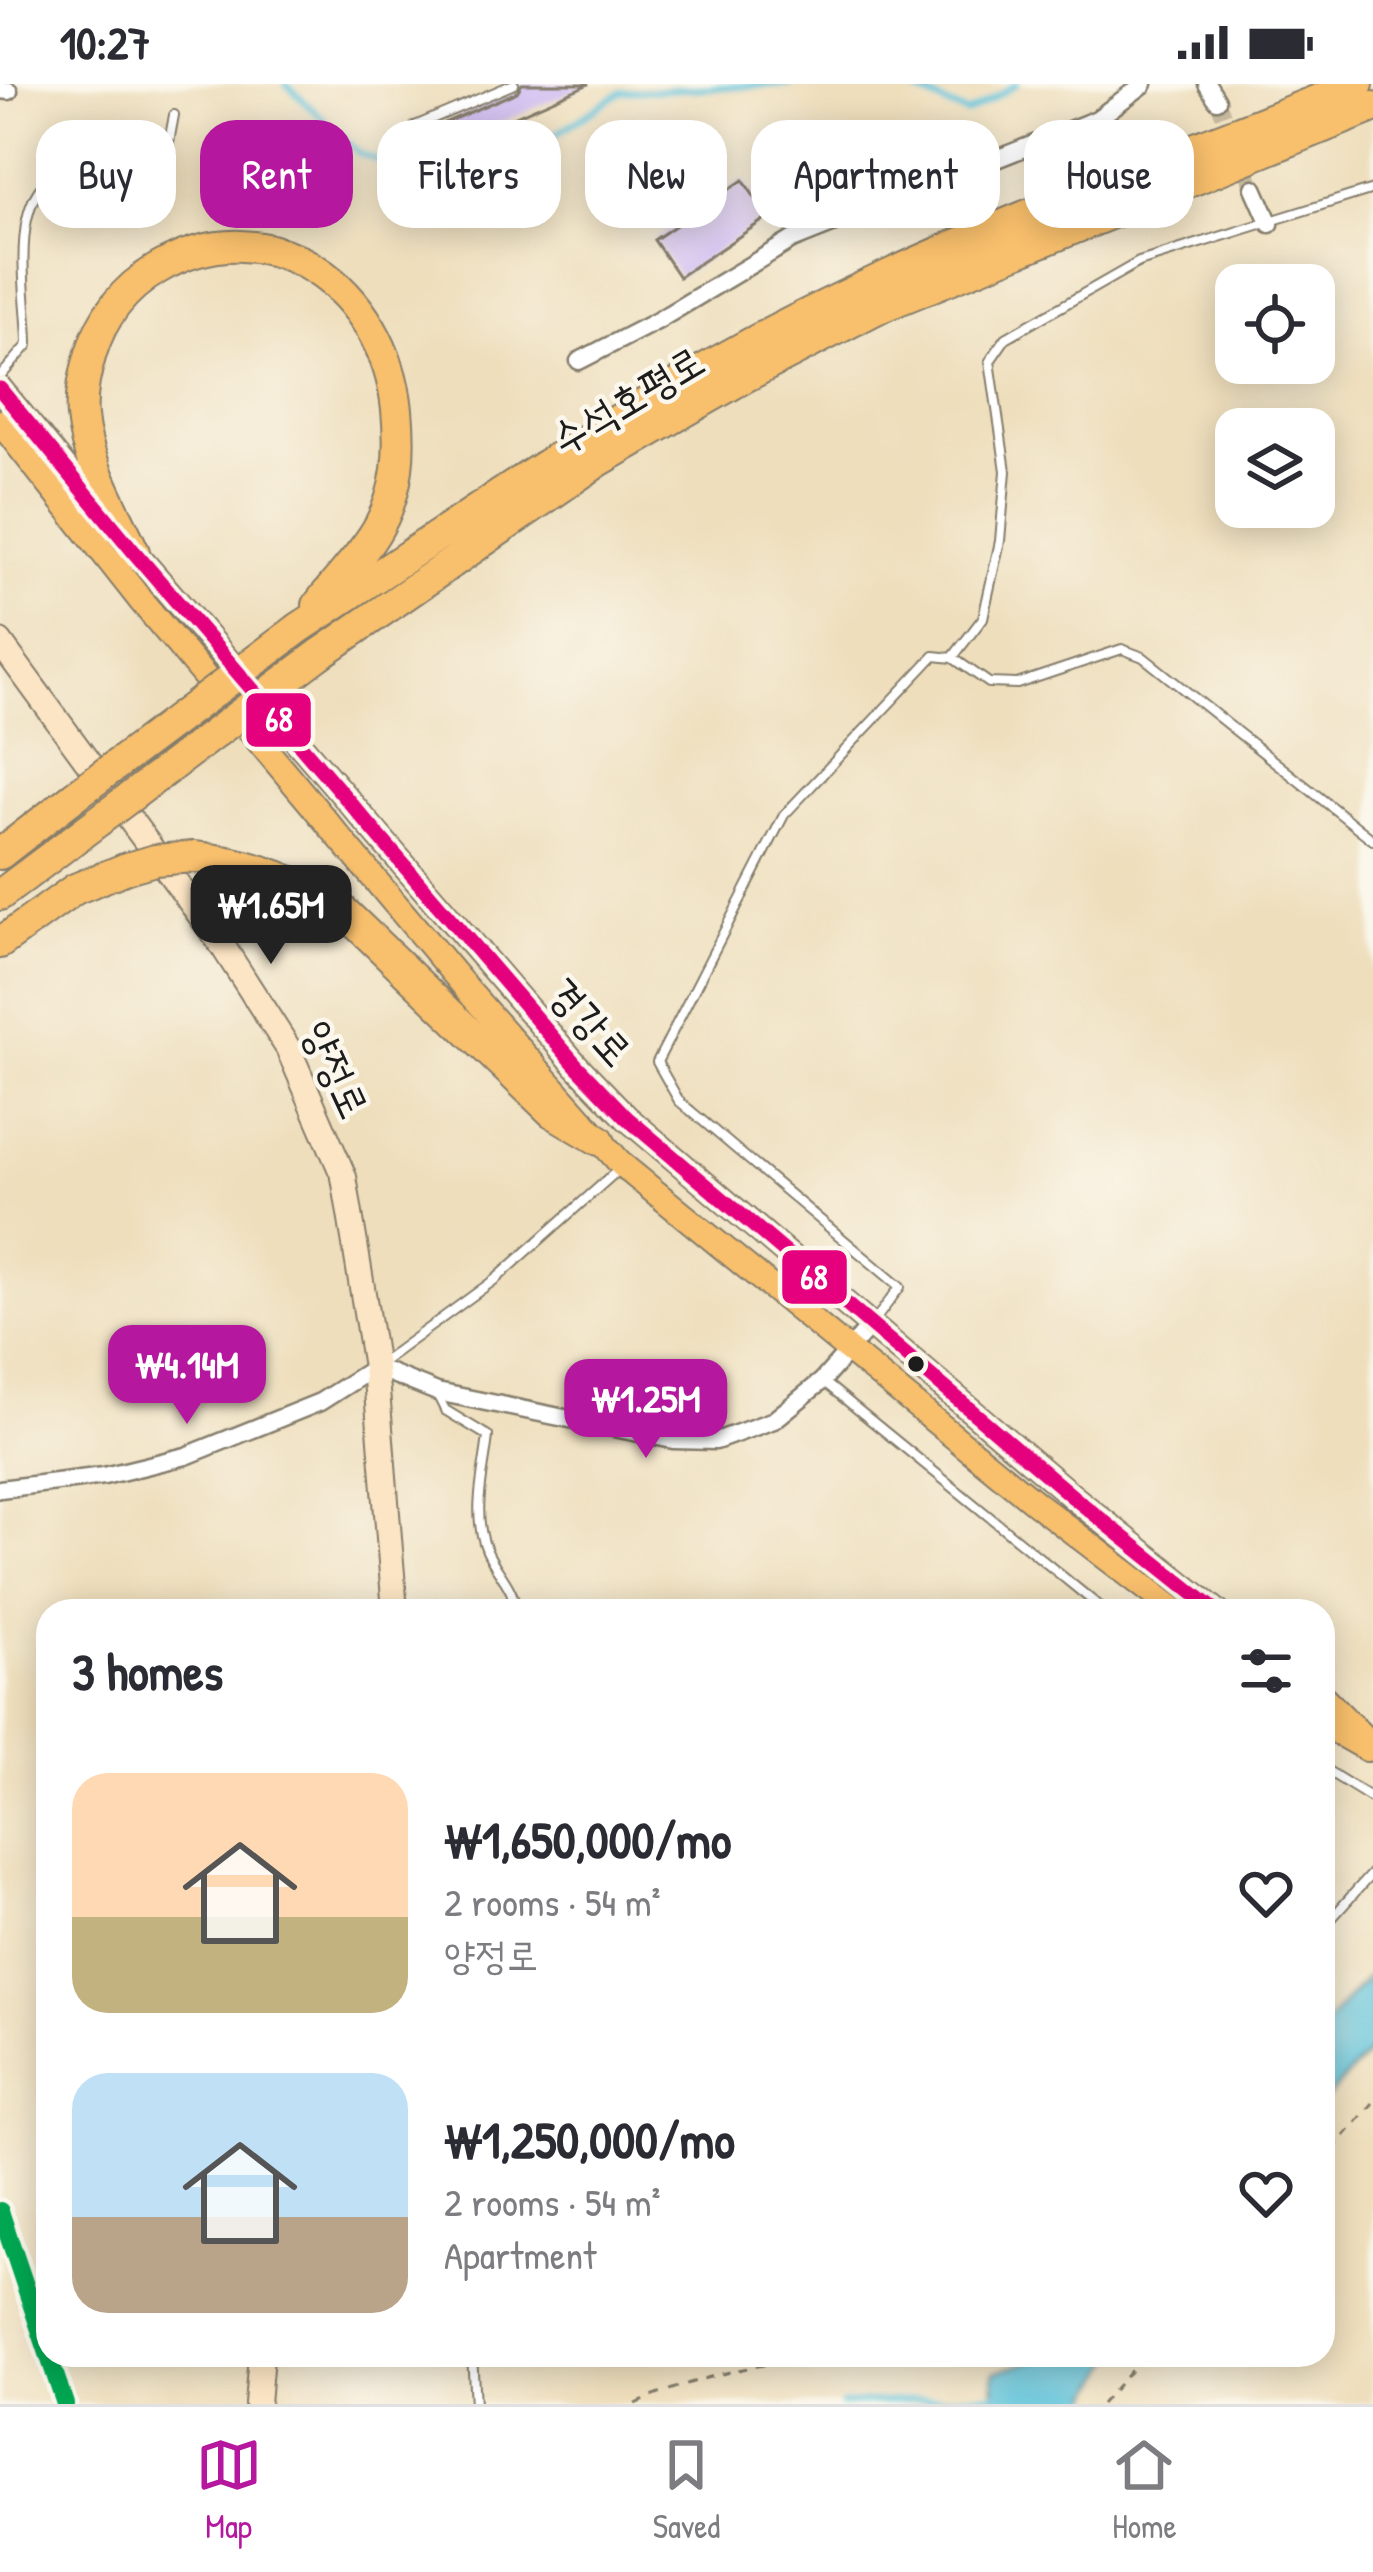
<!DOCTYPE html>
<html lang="en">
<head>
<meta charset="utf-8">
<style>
  body { margin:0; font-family:"Patrick Hand","Poor Story",sans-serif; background:#f2f2f3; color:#2b2b33; height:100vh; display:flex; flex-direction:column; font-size:45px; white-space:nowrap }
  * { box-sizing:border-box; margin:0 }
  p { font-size:39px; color:#7c7c81 }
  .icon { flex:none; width:66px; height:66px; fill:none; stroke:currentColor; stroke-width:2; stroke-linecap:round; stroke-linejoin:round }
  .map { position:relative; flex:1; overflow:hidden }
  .sheet { position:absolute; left:36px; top:1515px; width:1299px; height:768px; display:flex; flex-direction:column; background:#fff; border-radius:36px; box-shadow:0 6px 30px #0003 }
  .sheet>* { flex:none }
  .top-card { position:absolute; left:36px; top:36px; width:1302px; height:108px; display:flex; gap:24px }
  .buttons { position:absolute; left:1215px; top:180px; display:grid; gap:24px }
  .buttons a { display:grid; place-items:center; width:120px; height:120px; border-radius:24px; background:#fff; box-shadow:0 6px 30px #0003; font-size:60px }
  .price { position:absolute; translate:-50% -102px; padding:0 27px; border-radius:24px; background:#b5179e; color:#fff; font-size:39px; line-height:78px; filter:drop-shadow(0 3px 6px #0008) }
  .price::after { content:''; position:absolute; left:50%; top:72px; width:36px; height:27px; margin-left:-18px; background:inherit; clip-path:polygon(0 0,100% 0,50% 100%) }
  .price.on { background:#222; color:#fff }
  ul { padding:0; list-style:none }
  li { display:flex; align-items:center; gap:36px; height:300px; padding:0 36px }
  li span { display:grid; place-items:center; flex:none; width:336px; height:240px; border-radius:36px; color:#555 }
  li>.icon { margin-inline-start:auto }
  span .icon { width:144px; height:144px; fill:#fffc; stroke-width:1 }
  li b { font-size:51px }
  h2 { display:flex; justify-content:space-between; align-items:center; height:144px; padding:0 36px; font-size:51px }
  .chip { padding:0 42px; border-radius:36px; background:#fff; box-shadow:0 6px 30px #0003; font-size:42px; line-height:108px }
  .chip.on { background:#b5179e; color:#fff }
  .status { display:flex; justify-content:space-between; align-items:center; height:84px; padding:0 60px; background:#fff; direction:ltr }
  .status svg { height:33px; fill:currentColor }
  .tabs { display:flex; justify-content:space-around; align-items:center; height:168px; border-top:3px solid #e1e1e2; background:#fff; font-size:33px; color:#7c7c81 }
  .tabs a { display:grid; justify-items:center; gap:6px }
  .tabs .on { color:#b5179e }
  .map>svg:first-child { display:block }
  .water { fill:#5cc2da; stroke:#3c6f7b; stroke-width:3 }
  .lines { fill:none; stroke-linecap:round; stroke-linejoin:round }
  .stream { stroke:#5cc2da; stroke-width:6 }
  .building { fill:#cbb5f3 }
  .street-tunnel { stroke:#c4b79c; stroke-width:16; stroke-dasharray:16 8; stroke-linecap:butt }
  .lane-casing { stroke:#857d6c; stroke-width:12 }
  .street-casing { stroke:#857d6c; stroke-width:21 }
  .secondary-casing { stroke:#857d6c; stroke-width:28 }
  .primary-casing { stroke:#857d6c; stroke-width:28 }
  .highway-casing { stroke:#857d6c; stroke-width:34 }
  .path { stroke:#857d6c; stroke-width:3; stroke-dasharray:9 9; stroke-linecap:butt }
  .lane { stroke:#fff; stroke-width:8 }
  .street { stroke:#fff; stroke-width:16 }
  .secondary { stroke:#fce5c4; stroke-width:24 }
  .primary { stroke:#f8bf6c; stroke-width:24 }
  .highway { stroke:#f8bf6c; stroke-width:30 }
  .highway-bridge-casing { stroke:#857d6c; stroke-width:34; stroke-linecap:butt }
  .highway-bridge { stroke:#f8bf6c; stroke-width:30 }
  .bus-1-casing { stroke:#fbf7ec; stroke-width:24 }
  .bus-1 { stroke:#e5007d; stroke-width:15 }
  .rail-1-casing { stroke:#fbf7ec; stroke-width:27 }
  .rail-1 { stroke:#00a651; stroke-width:18 }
  .bus-dot { fill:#1c1c1c; stroke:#fbf7ec; stroke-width:4.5 }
  .labels { text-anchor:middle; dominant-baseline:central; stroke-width:9; stroke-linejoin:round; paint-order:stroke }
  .street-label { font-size:42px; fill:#1c1c1c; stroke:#fbf7ec }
  .line-badge { stroke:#fbf7ec; stroke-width:4.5 }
  .badge-label { font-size:33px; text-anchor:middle; font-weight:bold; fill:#fff }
</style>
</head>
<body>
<div class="status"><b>10:27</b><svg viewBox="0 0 49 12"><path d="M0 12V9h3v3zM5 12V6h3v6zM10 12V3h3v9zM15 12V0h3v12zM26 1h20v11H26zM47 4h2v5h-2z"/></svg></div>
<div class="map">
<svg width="1373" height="2320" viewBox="0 0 1373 2320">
  <rect width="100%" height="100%" fill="#fbf7ec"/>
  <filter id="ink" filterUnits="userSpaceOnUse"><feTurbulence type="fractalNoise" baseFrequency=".00833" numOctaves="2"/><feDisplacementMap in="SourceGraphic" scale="24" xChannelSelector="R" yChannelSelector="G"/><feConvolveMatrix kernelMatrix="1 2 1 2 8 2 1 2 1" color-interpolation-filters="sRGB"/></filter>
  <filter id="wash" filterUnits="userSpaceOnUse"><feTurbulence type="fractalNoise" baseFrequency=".004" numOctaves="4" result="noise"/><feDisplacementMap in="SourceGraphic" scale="48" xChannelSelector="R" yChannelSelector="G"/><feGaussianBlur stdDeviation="2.7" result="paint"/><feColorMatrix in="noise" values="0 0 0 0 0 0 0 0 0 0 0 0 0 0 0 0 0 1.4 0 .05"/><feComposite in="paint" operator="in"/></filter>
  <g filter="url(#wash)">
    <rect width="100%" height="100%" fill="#eedebc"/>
    <path class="water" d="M1373,1887V1964L1323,2018V1942Z
      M1039,2271H1117L1086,2320H996L994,2288L1035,2276Z"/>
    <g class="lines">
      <path class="stream" d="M286,0L360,70L434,97L480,99L621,8L790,0
        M901,0L967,30L1017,0
        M1083,2310L1097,2320
        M842,2320L1000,2310"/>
    </g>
    <g id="blocks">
      <path class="building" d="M522,0H589L477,49L485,67L452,81L445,64L418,76L409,54L517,8Z
        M743,96L768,133L679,193L654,156Z"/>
    </g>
  </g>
  <g filter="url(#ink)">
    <use href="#blocks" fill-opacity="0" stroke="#857d6c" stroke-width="3"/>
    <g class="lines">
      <path class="street-tunnel" d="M1217,16L1254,104"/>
      <g class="lane-casing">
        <path id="lane" d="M415,42L514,0
          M0,293L28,261C28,207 0,87 83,84C108,83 134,97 158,93L164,85L174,31
          M953,573L983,534L1000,457L1006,387L990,277L1006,254L1139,178L1373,105
          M875,1236L900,1203L679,1017L657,978L784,731L934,572L953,574L989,599L1017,600L1122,565L1143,573L1373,756
          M378,1281L497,1194L617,1087
          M824,1298L1105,1527
          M437,1310L445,1326L488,1352C484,1390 471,1430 487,1467C497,1489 513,1502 517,1527
          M1323,1684L1373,1715
          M1323,1844L1373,1788
          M472,2271L475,2320"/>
      </g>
      <g class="street-casing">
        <path id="street" d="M1207,0L1217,16
          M0,6L9,7
          M1254,104L1270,140
          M579,277L657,237L792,156L1097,35L1144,0
          M0,1405L104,1392L186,1372L320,1318L375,1283L437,1308L673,1356L716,1357L774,1336L822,1297L870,1242"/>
      </g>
      <g class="secondary-casing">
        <path id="secondary" d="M0,558L222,861L288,964L344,1093L375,1283L395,1527
          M257,2320L261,2271"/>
      </g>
      <g class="primary-casing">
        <path id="primary" d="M0,305L134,468L576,981L627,1034L1073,1413L1216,1527
          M0,338L142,518L471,910L622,1081L1034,1418L1176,1527
          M1323,1613L1373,1663
          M1323,1640L1367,1665"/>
      </g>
      <g class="highway-casing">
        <path id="highway" d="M134,468C115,426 86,378 82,332C80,311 85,289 91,269C102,233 125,204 157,185C271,118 385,206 397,326C401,366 399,406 379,442C364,470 337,495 318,521
          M299,544C439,452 576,356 722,275C923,163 1145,86 1358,0
          M320,570L599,377L743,294L876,225L1373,23
          M0,770L76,711
          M194,773C247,778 293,794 339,823L552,1028L599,1056
          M0,811L97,738
          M0,859L75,805L127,784"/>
      </g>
      <path class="path" d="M1323,2081L1326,2073L1373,2019
        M636,2320C698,2291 763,2279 831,2271
        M1101,2320L1145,2271"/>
      <use href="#lane" class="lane"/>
      <use href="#street" class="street"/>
      <use href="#secondary" class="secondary"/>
      <use href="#primary" class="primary"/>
      <use href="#highway" class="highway"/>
      <g class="highway-bridge-casing">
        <path id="highway-bridge" d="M76,711L299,544
          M97,738L320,570
          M127,784L155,776L194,773"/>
      </g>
      <use href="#highway-bridge" class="highway-bridge"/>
      <g class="bus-1-casing">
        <path id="bus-1" d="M0,305L134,468L576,981L627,1034L1073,1413L1216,1527"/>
      </g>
      <use href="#bus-1" class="bus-1"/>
      <g class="rail-1-casing">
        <path id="rail-1" d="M0,2127L65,2320"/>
      </g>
      <use href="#rail-1" class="rail-1"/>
    </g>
  </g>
  <circle class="bus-dot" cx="916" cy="1280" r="10"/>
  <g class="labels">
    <g class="street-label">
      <text transform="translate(627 315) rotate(-31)">수석호평로</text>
      <text transform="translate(591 937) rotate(48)">경강로</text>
      <text transform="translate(337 985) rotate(65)">양정로</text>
    </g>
  </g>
  <g class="line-badge">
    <rect x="244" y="607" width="69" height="58" rx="12" fill="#e5007d"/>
    <rect x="780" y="1164" width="69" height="58" rx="12" fill="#e5007d"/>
  </g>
  <g class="badge-label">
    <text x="279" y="647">68</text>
    <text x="814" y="1205">68</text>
  </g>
</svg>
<div class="buttons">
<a><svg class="icon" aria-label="locate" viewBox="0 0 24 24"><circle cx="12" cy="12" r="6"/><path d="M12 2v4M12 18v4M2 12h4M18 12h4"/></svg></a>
<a><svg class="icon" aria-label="layers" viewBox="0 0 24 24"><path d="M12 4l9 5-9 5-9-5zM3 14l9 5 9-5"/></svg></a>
</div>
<b class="price on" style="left:271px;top:883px">₩1.65M</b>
<b class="price" style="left:187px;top:1343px">₩4.14M</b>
<b class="price" style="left:646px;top:1377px">₩1.25M</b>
<div class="top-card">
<a class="chip">Buy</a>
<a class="chip on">Rent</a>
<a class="chip">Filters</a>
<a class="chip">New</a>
<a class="chip">Apartment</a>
<a class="chip">House</a>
</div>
<section class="sheet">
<h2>3 homes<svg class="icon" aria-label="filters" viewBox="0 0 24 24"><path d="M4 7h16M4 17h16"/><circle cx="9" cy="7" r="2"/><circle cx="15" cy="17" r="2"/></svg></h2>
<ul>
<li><span style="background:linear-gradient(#ffd9b3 60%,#c2b280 0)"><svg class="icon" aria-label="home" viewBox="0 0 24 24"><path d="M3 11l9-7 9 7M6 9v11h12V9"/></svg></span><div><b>₩1,650,000/mo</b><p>2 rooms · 54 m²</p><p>양정로</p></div><svg class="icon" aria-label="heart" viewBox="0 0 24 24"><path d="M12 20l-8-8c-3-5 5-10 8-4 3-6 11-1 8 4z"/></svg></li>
<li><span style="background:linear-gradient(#bfe0f5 60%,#b9a48a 0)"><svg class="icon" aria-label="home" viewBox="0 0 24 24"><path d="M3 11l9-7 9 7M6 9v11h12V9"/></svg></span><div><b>₩1,250,000/mo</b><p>2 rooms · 54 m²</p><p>Apartment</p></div><svg class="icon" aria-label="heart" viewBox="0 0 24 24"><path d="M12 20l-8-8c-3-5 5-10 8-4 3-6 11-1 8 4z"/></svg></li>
</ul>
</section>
</div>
<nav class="tabs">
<a class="on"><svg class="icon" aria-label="map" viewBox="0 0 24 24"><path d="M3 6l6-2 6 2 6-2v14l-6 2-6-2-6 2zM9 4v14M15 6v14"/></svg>Map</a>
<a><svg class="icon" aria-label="saved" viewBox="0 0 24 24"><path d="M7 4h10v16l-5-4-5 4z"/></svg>Saved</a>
<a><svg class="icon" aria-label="home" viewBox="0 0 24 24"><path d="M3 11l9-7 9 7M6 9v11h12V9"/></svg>Home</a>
</nav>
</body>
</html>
